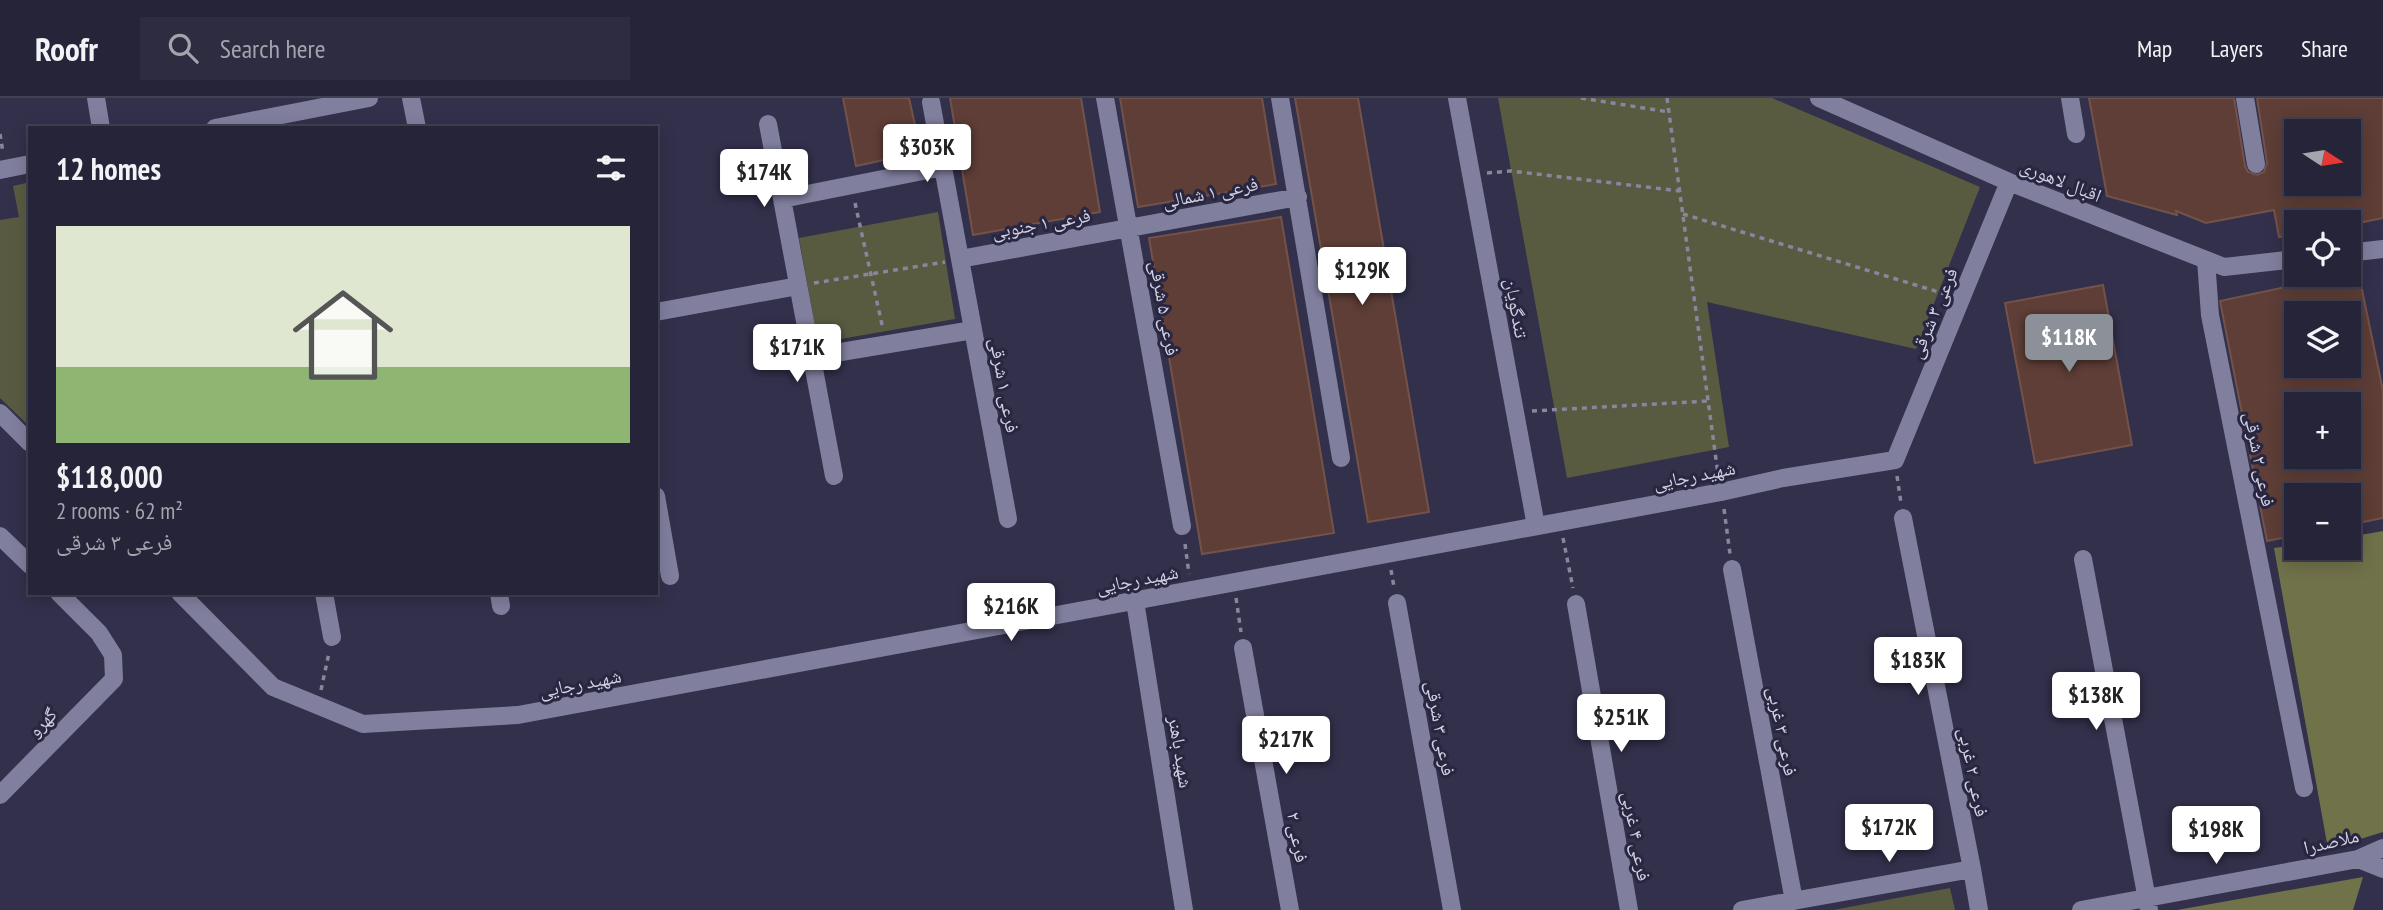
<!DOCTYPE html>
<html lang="en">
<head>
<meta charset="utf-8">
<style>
  body { margin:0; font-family:"PT Sans Narrow","Noto Naskh Arabic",sans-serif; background:#2e2c40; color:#f1f3f6; height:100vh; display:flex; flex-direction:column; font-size:26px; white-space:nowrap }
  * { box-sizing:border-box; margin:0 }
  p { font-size:23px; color:#a4a4ae }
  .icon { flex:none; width:38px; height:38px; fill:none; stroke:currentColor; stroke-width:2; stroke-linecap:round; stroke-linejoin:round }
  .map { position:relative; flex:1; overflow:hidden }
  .drawer { position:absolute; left:28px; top:28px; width:630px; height:469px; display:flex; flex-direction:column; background:#262438; border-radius:0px; box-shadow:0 4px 18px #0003,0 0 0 2px #424153 }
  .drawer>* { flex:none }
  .needle { width:46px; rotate:102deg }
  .buttons { position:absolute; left:2284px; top:21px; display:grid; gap:14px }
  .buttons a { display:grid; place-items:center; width:77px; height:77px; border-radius:0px; background:#262438; box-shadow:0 4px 18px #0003,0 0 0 2px #424153; font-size:35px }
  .price { position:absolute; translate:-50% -60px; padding:0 16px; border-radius:7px; background:#fff; color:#222; font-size:23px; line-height:46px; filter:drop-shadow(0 2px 4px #0008) }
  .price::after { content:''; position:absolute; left:50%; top:42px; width:21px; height:16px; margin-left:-10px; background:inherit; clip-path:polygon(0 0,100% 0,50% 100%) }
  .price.selected { background:#8c9099; color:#fff }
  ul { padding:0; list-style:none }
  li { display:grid; align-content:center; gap:14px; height:371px; padding:0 28px }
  li span { display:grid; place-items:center; height:217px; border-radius:0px; color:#555 }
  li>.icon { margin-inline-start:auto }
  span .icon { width:126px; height:126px; fill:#fffc; stroke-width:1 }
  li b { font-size:30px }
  h2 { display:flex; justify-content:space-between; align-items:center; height:84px; padding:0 28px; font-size:30px }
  header { display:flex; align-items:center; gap:42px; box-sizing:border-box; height:98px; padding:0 35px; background:#262438; border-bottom:2px solid #424153 }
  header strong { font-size:33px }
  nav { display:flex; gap:38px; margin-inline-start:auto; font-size:24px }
  .search { width:490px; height:63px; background:#2e2c40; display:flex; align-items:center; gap:18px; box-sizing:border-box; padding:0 24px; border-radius:0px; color:#a4a4ae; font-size:26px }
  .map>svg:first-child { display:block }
  .green { fill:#595b41 }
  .forest { fill:#70724a }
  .building { fill:#5e3e36; stroke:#735249; stroke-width:2; fill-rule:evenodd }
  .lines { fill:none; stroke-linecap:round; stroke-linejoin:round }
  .path { stroke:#87869c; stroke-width:3.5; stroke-dasharray:5 5; stroke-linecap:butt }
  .minor { stroke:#807f9e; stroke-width:18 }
  .labels { text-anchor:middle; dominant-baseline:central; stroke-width:6; stroke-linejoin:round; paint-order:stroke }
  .street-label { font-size:19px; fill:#d0d0e1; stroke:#282640 }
</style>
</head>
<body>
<header>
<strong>Roofr</strong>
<div class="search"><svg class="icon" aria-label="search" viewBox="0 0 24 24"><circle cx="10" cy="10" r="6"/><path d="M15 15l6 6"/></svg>Search here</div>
<nav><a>Map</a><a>Layers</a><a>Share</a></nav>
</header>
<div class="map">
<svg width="2383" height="812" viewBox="0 0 2383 812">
  <rect width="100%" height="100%" fill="#32304b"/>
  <path class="green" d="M1498,0H1772L1980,89L1916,251L1707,204L1729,349L1567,380Z
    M30,84V329L0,300V122L19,119L13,88Z
    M938,114L955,221L818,245L799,140Z
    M1950,790L1955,812H1833Z"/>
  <path class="forest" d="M2383,433V734L2328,751L2274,450L2296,447V450H2348L2349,439Z
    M2363,779L2353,812H2177Z"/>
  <path class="building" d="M843,0H909L921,54L856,68Z
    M950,0H1081L1100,114L973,137Z
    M1120,0H1262L1276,86L1138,109Z
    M1295,0H1358L1429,414L1368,424Z
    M2089,0H2234L2245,68L2248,74L2257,77L2264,74L2267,65L2257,0H2383V120L2349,127L2348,124H2296V136L2279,139L2274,112L2206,125L2176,113L2177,117L2107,98ZM2296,33H2348V86H2296Z
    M1281,119L1334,435L1202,456L1149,140Z
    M2331,177H2359L2383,293V420L2348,427V397H2296V437L2267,443L2220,203L2295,187L2294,184ZM2291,215H2348V268H2296V240ZM2296,306H2348V359H2296Z
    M2103,187L2132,347L2035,365L2005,205Z"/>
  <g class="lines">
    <path class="path" d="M1581,0L1669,14
      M1667,0L1718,376
      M0,36L3,55
      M1487,75L1511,73L1680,93
      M855,105L883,231
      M1683,116L1945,196
      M814,185L945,164
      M1532,313L1708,303
      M1897,378L1901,405
      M1724,411L1730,456
      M1563,440L1573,490
      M1185,446L1189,476
      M1391,472L1394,489
      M1236,500L1241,534
      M321,592L329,555"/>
    <path class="minor" d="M96,0L101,30
      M411,0L417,30
      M1105,0L1182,428
      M1280,0L1341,360
      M1457,0L1536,428
      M1819,0L2009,84L2224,169L2296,161
      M2070,0L2076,36
      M2245,0L2256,66
      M931,4L1008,421
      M768,26L834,378
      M215,30L369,0
      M0,72L30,66
      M782,101L943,69
      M2348,155L2383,151
      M960,161L1298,99
      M2206,162L2210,217L2304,690
      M656,214L798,188
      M811,259L973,232
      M0,315L30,345
      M656,398L670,478
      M1903,420L1972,771
      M0,438L30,467
      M2083,461L2149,812
      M1732,471L1794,803
      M180,495L273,589L363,626L518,617L1721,394L1783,380L1895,362L2009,84
      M324,495L332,539
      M499,495L501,508
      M1135,503L1184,812
      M1397,505L1452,812
      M1576,506L1629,812
      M1243,550L1290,812
      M0,697L114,581L113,557L99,535L59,495
      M2358,761L2383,771
      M1742,812L1972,771L1979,812
      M2081,812L2358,761L2383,750"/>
  </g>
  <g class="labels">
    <g class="street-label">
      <text transform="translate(2061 82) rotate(22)">اقبال لاهوری</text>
      <text transform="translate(1210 94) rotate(-11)">فرعی ۱ شمالی</text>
      <text transform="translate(1041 125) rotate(-10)">فرعی ۱ جنوبی</text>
      <text transform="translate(1165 210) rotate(80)">فرعی ۵ شرقی</text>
      <text transform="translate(1517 210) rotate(80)">تندگویان</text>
      <text transform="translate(1933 215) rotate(-67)">فرعی ۳ شرقی</text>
      <text transform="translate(1005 287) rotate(80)">فرعی ۱ شرقی</text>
      <text transform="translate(2260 361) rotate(79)">فرعی ۲ شرقی</text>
      <text transform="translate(1694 377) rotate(-11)">شهید رجایی</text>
      <text transform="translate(1137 481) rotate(-11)">شهید رجایی</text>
      <text transform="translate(580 585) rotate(-11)">شهید رجایی</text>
      <text transform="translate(42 624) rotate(-45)">گهرو</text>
      <text transform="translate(1441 630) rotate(80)">فرعی ۳ شرقی</text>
      <text transform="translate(1783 633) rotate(79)">فرعی ۳ غربی</text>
      <text transform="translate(1181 654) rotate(81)">شهید باهنر</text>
      <text transform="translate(1974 674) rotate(79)">فرعی ۲ غربی</text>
      <text transform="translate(1637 738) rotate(80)">فرعی ۴ غربی</text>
      <text transform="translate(1298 739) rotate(80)">فرعی ۲</text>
      <text transform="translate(2331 743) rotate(-13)">ملاصدرا</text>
    </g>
  </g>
</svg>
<div class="buttons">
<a><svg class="needle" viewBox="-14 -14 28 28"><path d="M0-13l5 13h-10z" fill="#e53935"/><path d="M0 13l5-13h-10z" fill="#a4a4ae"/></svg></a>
<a><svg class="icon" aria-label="locate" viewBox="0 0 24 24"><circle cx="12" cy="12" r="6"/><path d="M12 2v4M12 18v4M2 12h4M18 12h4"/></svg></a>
<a><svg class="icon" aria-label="layers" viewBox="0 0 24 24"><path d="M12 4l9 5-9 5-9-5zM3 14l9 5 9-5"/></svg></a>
<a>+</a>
<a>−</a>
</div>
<b class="price" style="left:927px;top:86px">$303K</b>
<b class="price" style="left:764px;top:111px">$174K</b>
<b class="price" style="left:1362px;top:209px">$129K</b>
<b class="price selected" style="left:2069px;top:276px">$118K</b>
<b class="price" style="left:797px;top:286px">$171K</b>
<b class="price" style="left:1011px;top:545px">$216K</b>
<b class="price" style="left:1918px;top:599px">$183K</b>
<b class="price" style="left:2096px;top:634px">$138K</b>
<b class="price" style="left:1621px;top:656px">$251K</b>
<b class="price" style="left:1286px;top:678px">$217K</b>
<b class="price" style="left:1889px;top:766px">$172K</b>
<b class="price" style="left:2216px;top:768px">$198K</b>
<section class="drawer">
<h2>12 homes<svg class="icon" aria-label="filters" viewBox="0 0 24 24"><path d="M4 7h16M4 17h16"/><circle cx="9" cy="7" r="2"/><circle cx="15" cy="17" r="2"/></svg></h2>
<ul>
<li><span style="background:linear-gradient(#dfe7d0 65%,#8fb573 0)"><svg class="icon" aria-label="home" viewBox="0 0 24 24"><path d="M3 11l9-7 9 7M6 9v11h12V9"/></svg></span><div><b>$118,000</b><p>2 rooms · 62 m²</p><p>فرعی ۳ شرقی</p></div></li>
</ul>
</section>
</div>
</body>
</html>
